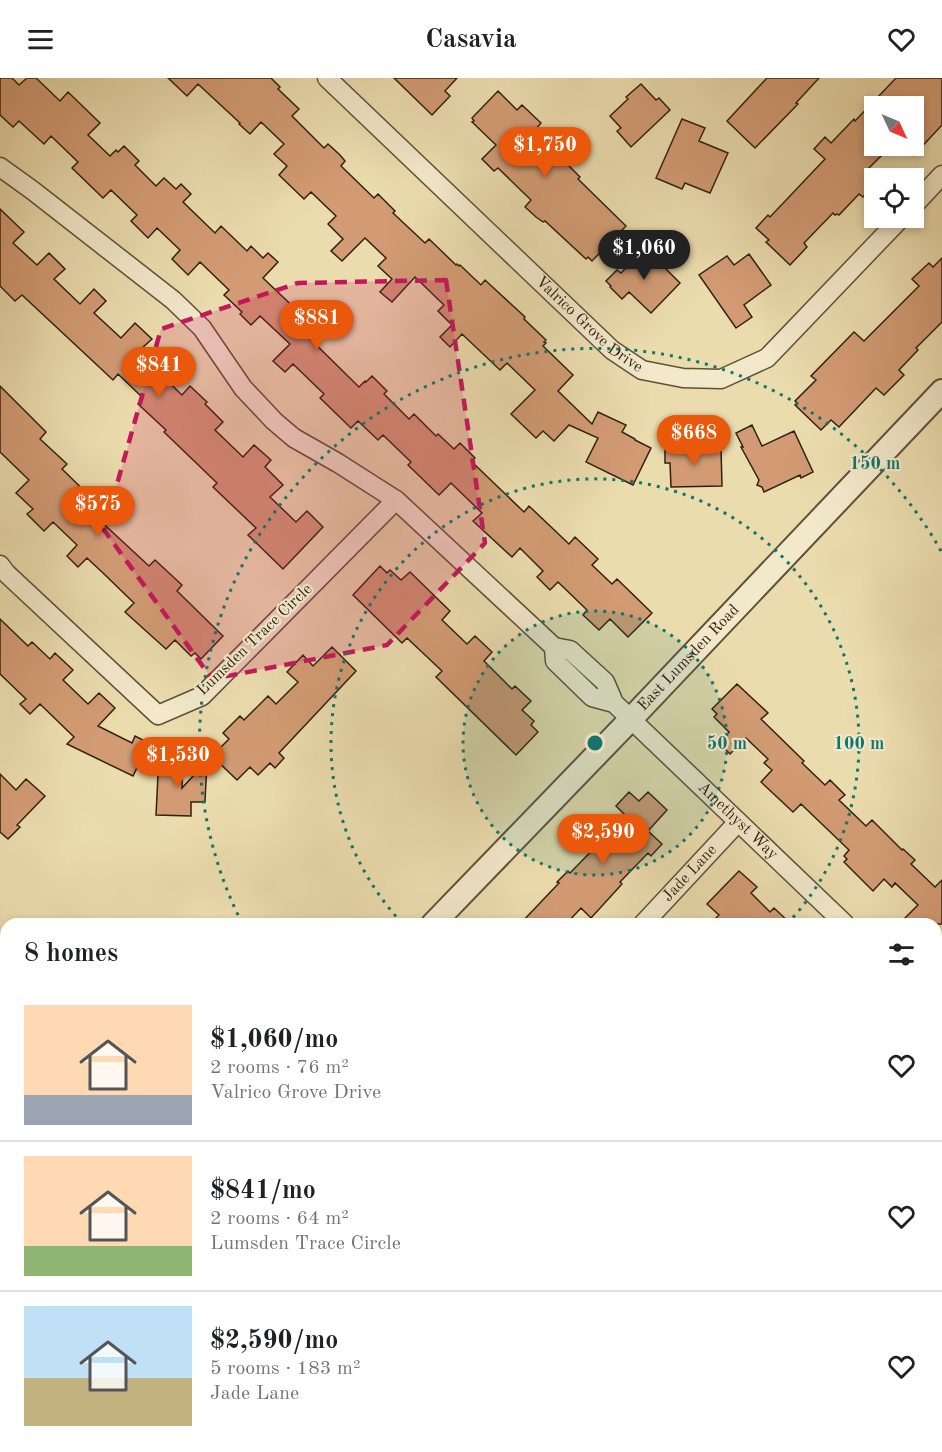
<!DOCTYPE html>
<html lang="en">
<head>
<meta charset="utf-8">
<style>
  body { margin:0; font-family:"Old Standard TT",serif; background:#f2f2f2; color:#202124; height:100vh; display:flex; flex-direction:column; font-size:22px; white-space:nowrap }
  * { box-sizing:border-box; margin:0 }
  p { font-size:20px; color:#757577 }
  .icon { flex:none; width:33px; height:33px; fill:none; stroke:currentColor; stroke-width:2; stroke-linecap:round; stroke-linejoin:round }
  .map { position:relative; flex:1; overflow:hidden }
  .sheet { position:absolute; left:0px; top:840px; width:942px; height:534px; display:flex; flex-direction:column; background:#fff; border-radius:18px 18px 0 0; box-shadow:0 3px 9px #0003 }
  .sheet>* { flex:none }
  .needle { width:39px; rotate:134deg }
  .controls { position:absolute; left:864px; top:18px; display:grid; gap:12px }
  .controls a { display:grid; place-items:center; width:60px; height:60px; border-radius:0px; background:#fff; box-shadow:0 3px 9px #0003; font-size:30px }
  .price { position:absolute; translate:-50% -51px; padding:0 14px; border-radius:21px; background:#ea580c; color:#fff; font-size:20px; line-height:39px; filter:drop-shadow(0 2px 3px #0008) }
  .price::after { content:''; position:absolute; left:50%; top:36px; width:18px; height:14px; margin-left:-9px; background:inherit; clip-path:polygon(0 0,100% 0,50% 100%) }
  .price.selected { background:#222; color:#fff }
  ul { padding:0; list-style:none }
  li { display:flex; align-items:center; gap:18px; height:150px; padding:0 24px }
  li+li { border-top:2px solid #e0e0e0 }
  li span { display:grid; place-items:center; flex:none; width:168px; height:120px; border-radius:0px; color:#555 }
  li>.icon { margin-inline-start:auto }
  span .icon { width:72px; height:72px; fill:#fffc; stroke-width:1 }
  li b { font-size:26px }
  h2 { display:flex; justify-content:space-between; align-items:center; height:72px; padding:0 24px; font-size:26px }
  header { display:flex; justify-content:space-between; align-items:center; height:78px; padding:0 24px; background:#fff; font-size:27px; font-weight:600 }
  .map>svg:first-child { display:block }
  .forest { fill:url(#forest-firs); stroke:#76704b; stroke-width:1.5 }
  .building { fill:#d29b74; stroke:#31210f; stroke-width:1.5 }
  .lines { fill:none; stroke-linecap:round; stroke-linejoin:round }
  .minor-casing { stroke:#605037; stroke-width:21 }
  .tertiary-casing { stroke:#605037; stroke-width:26 }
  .minor { stroke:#f2e8ca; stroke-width:18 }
  .tertiary { stroke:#f2e8ca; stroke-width:22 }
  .marked { fill:#c2185b; fill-opacity:0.2; stroke:#c2185b; stroke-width:4.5; stroke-dasharray:12 8; stroke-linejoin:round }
  .ring { fill:none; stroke:#0f766e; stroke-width:3; stroke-dasharray:3 6 }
  .labels { text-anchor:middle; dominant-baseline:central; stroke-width:4.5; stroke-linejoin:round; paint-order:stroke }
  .street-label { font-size:16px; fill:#31210f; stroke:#f2e8ca }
  .centre { fill:#0f766e; stroke:#f2e8ca; stroke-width:3 }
  .ring-label { font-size:18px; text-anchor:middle; font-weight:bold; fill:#0f766e; stroke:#f2e8ca; stroke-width:4.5; stroke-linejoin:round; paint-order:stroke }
</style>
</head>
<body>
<header><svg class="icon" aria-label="menu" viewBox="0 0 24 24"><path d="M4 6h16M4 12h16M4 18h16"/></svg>Casavia<svg class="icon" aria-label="heart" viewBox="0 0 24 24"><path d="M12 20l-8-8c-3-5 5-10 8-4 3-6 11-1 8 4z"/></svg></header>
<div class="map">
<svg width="942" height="1374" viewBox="0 0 942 1374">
  <defs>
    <pattern id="forest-firs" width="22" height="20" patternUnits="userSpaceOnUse" patternTransform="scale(1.5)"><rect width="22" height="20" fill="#bcbf87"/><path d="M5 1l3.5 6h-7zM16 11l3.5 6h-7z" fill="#a2a473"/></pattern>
  </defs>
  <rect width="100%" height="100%" fill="#ebdcae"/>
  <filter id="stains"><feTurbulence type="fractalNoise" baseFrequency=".00333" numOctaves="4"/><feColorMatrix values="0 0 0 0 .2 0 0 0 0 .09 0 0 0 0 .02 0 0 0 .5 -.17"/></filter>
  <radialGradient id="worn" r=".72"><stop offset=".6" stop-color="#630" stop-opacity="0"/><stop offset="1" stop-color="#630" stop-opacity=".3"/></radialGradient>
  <path class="forest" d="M0,1110L6,1116V1282L0,1287Z"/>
  <path class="building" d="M0,0H12L19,7L27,0H36L60,23L68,14L100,45L88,57L110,78L116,72L118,74L124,68L139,83L135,87L156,108L164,100L176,111L181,106L191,116L183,124L215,155L221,148L247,173L251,168L263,180L268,175L278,184L263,200L304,239L296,247L359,309L365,303L366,304L372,298L387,313L384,316L409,341L414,336L436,358L438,356L454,371L460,365L475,380L471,383L524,434L529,428L569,466L575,459L598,481L592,487L612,506L617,501L652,535L628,559L610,541L599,552L583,537L587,532L558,504L550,512L537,499L543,493L520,470L512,479L473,443L482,435L451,405L439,417L408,387L411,384L383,357L378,362L358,343L351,350L320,320L324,316L293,286L285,294L273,283L290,266L260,238L251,247L240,236L242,234L224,217L229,212L200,184L188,197L172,181L180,172L157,150L148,160L131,143L137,137L111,112L103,120L72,90L78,84L51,58L44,66L19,43L13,49L0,37Z
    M168,0H271L280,9L278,11L299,31L292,38L324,70L328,66L340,77L345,83L341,88L374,120L378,116L395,133L393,135L425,165L429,161L456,187L457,186L459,188L460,187L481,207L485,202L525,239L524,241L546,262L544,264L546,265L543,268L573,297L558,313L592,346L598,334L626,347L622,354L635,361V362L651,370L633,407L586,384L598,360L569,347L554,363L543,353L536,360L511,336L535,312L507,285L500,292L462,256L450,269L440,259L452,247L438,233L444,227L415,199L392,224L380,214L392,201L378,188L386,180L365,160L342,183L331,173L343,161L328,146L336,138L311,114L304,121L279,97L287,88L274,76L284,66L261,44L250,56L239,46L240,45L198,6L187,18Z
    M394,0H457L445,13L450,18L432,37Z
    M767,0H819L796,25L798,26L755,70L727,43Z
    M896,0H942V47L914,77V28H874V68H891L868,91L879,100H874V107L863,119L859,116L839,137L837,136L835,137L833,135L804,165L807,169L790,187L766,164L769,162L756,150L768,137L770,139L825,81L814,71L825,59L831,65L854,41L855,43Z
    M641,6L656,22L659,20L670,32L631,69L617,53L621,50L610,38L628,21L626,19Z
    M498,13L517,32L522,27L541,45L534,53L580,99L578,101L626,148L592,183L588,179L586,181L545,143L543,144L536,139L525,129L531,122L498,90L494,93L482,81L496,67L472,44L474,43L472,40Z
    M682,41L705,50L699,63L728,75L710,115L685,105L682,111L656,100Z
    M0,131L24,154L13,165L37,187L49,175L65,191L54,201L80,226L94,211L106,223L94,235L121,260L135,245L152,261L141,271L160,289L157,293L182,317L190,308L207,324L205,326L223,344L215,352L243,379L254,367L271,382L265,389L283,407L270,419L296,444L307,433L323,449L283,491L248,457L256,450L213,409L217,405L164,354L166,352L138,326L143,320L118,296L113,302L22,217L15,223L0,208Z
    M646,169L658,180L657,182L680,205L651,235L629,214L622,221L610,209L611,208L606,203L617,192L621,195Z
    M749,176L771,207L744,227L752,239L736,250L699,197L727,178L734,187Z
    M942,180V244L916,270L918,272L899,292L904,297L884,317L876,310L839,349L831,342L821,352L795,327L797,325L795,323L816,302L811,298L854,254L864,263L919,208L912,201L929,185L933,189Z
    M0,308L46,354L40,361L67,386L62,391L101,429L94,437L149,488L155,482L182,507L177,513L223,558L201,581L195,575L191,578L175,562L166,571L125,534L134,525L103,495L87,480L78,489L67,478L77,467L53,444L44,453L27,436L33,431L16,415L29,402L0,374Z
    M752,347L762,368L794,353L813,394L801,400L800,397L764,414L762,409L757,407L759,402L741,369H743L736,355Z
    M688,366V369L703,368V370H721L722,408L671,409L670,385H665V367Z
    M380,488L387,495L390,492L401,502L410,494L450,533L442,542L467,566L475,558L492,574L484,583L512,611L515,608L531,623L522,632L534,643L531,647L538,654L516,677L436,599L442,593L407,560L402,565L353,517Z
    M0,541L28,568L32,564L50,581L55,575L73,592L63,602L88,626L99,615L115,630L98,648L132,665L135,658L149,665L133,698L67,666L74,659L40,626L30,636L20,626L26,621L0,596Z
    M332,569L356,593L279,675L284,680L275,690L270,685L258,697L250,689L237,702L212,678L229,661L223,655L240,638L244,642L268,618L276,626L298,604L287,594L303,577L313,588Z
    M737,606L768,635L761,641L804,683L802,685L825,707L830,702L845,717L839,722L866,748L872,742L902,772L903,771L915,782L911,786L935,809L942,802V846H899L918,827L895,805L892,809L884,801L873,813L844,784L847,781L844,778L849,772L801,726L793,734L761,704L772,692L764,685L768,681L746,660L730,676L719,665L729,654L714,639L717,636L712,631Z
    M159,677L175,678L174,681H183L182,710L207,683L205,724H191V738L156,737Z
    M0,696L16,712L26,701L45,718L17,747L20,749L8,761L0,754Z
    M629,714L639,723L648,714L667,732L648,753L662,766L651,778L648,775L620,804L622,806L591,840L581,830L566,846H520L559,805L557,804L568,793L570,795L618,746L617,745L625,737L616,728Z
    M739,793L757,809L751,815L770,834L774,830L791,846H723L716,840L719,837L707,826Z"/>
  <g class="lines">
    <g class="minor-casing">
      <g id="minor">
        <path id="s1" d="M327,0L612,272L642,292L683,300L721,301L767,280L901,140"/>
        <path d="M0,89L32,112L173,222L202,250L243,310L274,343L294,360L338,385L396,422L202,618L158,637L6,495L0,487"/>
        <path d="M914,127L942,97"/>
        <path d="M396,422L554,569"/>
        <path id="s2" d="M614,625L592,619L555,583L554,569L570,572L605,604L614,625L845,846"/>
        <path id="s3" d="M643,846L738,744"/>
        <path d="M936,932L942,938"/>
        <path d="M936,1103L942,1097"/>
        <path d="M456,1368L462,1374"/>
        <path d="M664,1374L670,1368"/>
      </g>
    </g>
    <g class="tertiary-casing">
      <g id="tertiary">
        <path id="s4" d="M433,846L631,641L942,313"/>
        <path d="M0,1304L6,1298"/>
      </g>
    </g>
    <use href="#minor" class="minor"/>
    <use href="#tertiary" class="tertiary"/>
  </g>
  <path class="marked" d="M446,202L485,465L387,567L212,601L104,452L161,251L298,205Z"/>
  <circle cx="595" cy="665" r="132" fill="#0f766e" fill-opacity=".12"/>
  <g class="ring">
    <circle cx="595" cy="665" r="132"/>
    <path d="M402 845A264 264 0 1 1 788 845"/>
    <path d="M242 845A396 396 0 0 1 941 473"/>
  </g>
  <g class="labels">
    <g class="street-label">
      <text stroke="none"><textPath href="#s1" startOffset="360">Valrico Grove Drive</textPath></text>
      <text transform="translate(255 562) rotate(-44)">Lumsden Trace Circle</text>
      <text stroke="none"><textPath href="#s4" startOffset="369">East Lumsden Road</textPath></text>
      <text stroke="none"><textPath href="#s2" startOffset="346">Amethyst Way</textPath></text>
      <text stroke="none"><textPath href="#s3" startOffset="69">Jade Lane</textPath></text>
    </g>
  </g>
  <circle cx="595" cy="665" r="9" class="centre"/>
  <g class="ring-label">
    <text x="875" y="391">150 m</text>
    <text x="727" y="671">50 m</text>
    <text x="859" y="671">100 m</text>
  </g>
  <rect width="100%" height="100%" filter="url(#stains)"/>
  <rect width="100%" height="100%" fill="url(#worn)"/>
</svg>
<div class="controls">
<a><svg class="needle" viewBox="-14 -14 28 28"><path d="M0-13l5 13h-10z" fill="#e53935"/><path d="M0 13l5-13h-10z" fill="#757577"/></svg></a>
<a><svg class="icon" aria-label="locate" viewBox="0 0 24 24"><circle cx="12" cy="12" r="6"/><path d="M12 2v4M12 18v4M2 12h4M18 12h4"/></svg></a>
</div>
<b class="price" style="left:545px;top:100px">$1,750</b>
<b class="price selected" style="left:644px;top:203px">$1,060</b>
<b class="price" style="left:317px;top:273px">$881</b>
<b class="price" style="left:159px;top:320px">$841</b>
<b class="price" style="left:694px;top:388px">$668</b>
<b class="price" style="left:98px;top:459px">$575</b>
<b class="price" style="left:178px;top:710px">$1,530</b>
<b class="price" style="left:603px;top:787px">$2,590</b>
<section class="sheet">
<h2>8 homes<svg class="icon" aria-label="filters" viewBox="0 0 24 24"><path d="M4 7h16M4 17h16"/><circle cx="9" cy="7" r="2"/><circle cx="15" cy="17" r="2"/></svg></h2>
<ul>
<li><span style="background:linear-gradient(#ffd9b3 75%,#9aa5b1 0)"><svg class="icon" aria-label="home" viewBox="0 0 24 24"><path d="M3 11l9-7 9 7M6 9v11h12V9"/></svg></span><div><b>$1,060/mo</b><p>2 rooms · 76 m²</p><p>Valrico Grove Drive</p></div><svg class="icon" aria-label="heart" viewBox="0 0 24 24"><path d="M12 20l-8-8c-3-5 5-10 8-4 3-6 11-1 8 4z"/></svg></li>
<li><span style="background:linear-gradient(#ffd9b3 75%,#8fb573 0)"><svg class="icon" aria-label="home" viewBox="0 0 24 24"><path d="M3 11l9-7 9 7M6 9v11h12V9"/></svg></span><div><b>$841/mo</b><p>2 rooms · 64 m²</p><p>Lumsden Trace Circle</p></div><svg class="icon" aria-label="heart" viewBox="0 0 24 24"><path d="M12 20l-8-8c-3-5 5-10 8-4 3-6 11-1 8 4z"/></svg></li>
<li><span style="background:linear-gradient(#bfe0f5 60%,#c2b280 0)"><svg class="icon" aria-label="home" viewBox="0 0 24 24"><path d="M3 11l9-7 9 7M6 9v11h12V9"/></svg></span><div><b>$2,590/mo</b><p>5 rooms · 183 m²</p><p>Jade Lane</p></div><svg class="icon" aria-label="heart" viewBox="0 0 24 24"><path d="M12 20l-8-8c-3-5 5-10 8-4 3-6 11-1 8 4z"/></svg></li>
</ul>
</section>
</div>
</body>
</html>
